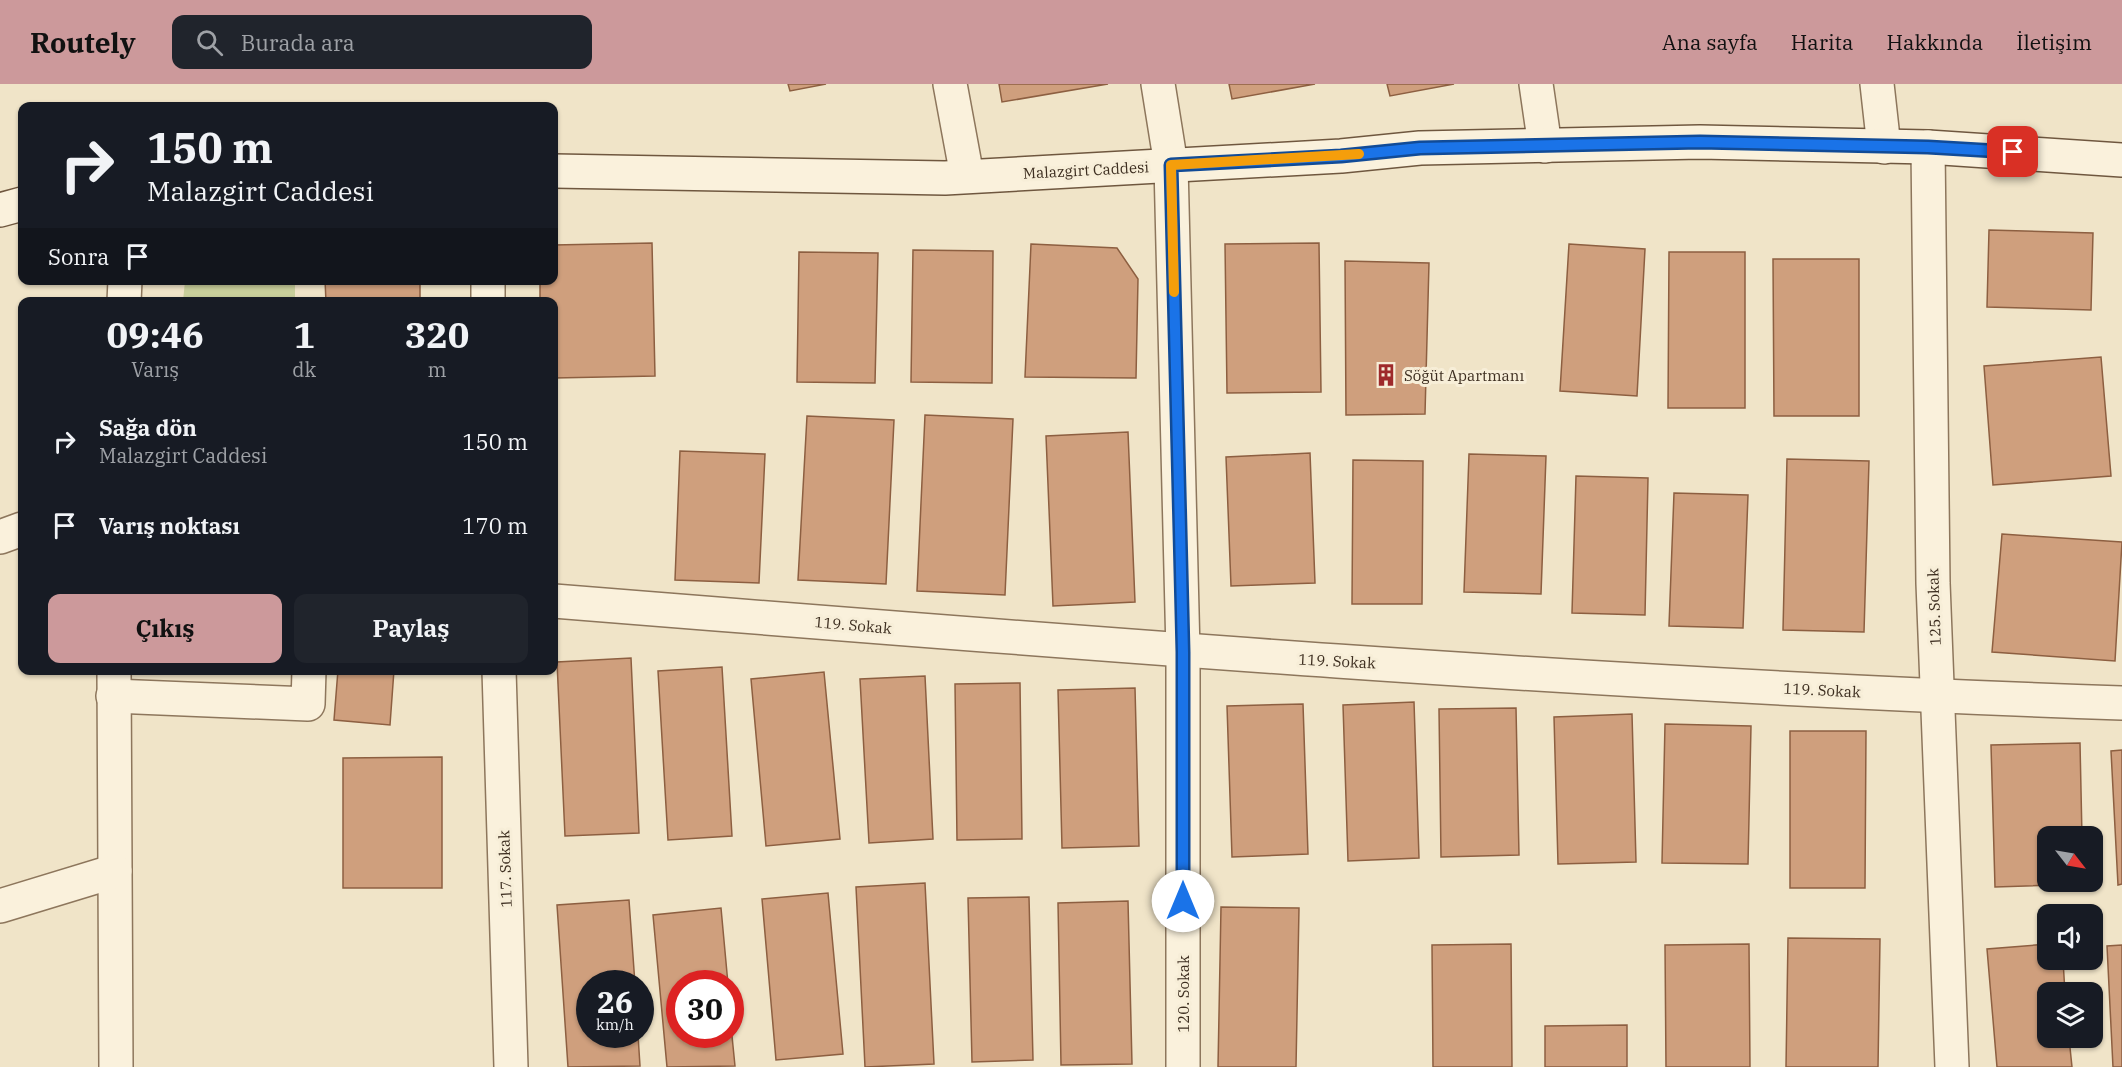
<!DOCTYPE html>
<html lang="tr">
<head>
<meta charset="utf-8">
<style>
	body { margin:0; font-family:"IBM Plex Serif",serif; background:#20242c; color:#f1f3f6; height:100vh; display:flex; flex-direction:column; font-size:22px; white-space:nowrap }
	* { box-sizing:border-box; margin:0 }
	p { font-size:20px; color:#9ea1a6 }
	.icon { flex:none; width:33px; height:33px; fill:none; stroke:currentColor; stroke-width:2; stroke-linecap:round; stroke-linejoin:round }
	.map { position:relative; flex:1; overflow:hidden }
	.drawer { position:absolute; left:18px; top:213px; width:540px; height:378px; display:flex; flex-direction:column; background:#171b24; border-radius:12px; box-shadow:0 2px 4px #0004 }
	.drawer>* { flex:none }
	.top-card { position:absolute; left:18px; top:18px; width:540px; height:183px; border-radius:12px; box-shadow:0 2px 4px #0004; background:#171b24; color:#f1f3f6; overflow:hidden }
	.needle { width:39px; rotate:121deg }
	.fabs { position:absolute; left:2037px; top:742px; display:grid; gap:12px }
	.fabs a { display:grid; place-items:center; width:66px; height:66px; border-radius:12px; background:#171b24; box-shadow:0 2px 4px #0004; font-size:30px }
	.speed { position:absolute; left:576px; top:886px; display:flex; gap:12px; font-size:30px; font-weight:700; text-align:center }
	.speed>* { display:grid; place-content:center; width:78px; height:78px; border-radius:50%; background:#171b24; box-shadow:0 2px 4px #0004; line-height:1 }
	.speed small { font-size:15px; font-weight:400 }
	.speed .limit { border:9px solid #d22; background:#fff; color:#111 }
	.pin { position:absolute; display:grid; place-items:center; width:51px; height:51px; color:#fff; margin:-26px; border-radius:12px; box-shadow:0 3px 9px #0006 }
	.me { position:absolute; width:66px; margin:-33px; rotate:0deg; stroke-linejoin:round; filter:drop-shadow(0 0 4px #0008) }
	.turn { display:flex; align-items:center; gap:21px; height:126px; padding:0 30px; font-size:27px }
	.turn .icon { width:78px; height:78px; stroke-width:2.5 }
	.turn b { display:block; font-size:42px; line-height:51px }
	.then { display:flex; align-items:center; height:57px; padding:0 30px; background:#0003; gap:12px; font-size:22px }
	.eta { display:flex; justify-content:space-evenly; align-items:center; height:102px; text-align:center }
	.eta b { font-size:36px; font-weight:800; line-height:42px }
	.button { display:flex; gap:12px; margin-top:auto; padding:12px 30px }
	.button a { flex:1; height:69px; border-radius:12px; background:#cc999b; color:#111; font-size:24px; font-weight:800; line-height:69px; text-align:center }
	.button a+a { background:#20242c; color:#f1f3f6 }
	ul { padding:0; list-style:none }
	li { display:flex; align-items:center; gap:18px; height:84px; padding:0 30px }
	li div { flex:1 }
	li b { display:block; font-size:22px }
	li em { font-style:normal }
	header { display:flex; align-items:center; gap:36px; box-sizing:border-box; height:84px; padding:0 30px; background:#cc999b; color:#111 }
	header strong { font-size:28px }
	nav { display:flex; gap:33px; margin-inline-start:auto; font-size:21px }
	.search { width:420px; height:54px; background:#20242c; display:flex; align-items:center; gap:15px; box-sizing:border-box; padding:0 21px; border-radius:12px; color:#9ea1a6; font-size:22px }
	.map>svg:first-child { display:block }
</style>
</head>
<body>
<header>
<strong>Routely</strong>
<div class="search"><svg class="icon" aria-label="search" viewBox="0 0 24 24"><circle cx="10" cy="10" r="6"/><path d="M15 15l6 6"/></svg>Burada ara</div>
<nav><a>Ana sayfa</a><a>Harita</a><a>Hakkında</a><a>İletişim</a></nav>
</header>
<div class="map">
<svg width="2122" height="983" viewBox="0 0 2122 983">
	<rect width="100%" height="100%" fill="#f0e4c8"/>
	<polygon fill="#c9cf9b" points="185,197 295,197 295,217 183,217"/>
	<g fill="#cf9f7d" stroke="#8d5f41" stroke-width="1.5">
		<polygon points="788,0 826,0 790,7"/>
		<polygon points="999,0 1108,0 1002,18"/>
		<polygon points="1229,0 1315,0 1232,15"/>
		<polygon points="1387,0 1454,0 1390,12"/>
		<polygon points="1989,146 2093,149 2091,226 1987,223"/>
		<polygon points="652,159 655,292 554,294 554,218 540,218 540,196 554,196 554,161"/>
		<polygon points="1319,159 1321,308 1227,309 1225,160"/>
		<polygon points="1031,160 1117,164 1138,195 1136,294 1025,293"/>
		<polygon points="1569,160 1645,165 1637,312 1560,307"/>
		<polygon points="913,166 993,167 992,299 911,298"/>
		<polygon points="799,168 878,169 875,299 797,298"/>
		<polygon points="1669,168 1745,168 1745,324 1668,324"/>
		<polygon points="1773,175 1859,175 1859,332 1774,332"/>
		<polygon points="1345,177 1429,179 1425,330 1346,331"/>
		<polygon points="325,196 420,196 420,218 326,218"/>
		<polygon points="2101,273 2111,392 1993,401 1984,282"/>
		<polygon points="925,331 1013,335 1005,511 917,507"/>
		<polygon points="807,332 894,336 886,500 798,496"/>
		<polygon points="1128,348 1135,518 1053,522 1046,352"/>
		<polygon points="680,367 765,370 759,499 675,496"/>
		<polygon points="1310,369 1315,499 1231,502 1226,373"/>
		<polygon points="1469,370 1546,372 1541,510 1464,508"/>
		<polygon points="1787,375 1869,377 1864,548 1783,546"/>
		<polygon points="1353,376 1423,377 1422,520 1352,520"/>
		<polygon points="1576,392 1648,394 1645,531 1572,529"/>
		<polygon points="1674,409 1748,411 1743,544 1669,542"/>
		<polygon points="2002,450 2122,458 2115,577 1992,568"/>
		<polygon points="631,574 639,749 565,752 557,578"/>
		<polygon points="722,583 732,752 668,756 658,587"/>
		<polygon points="338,586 394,586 390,641 334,636"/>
		<polygon points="824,588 840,755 766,762 751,595"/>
		<polygon points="925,592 933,755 869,759 860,595"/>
		<polygon points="1020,599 1022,755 957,756 955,600"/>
		<polygon points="1135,604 1139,762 1062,764 1058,606"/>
		<polygon points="1414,618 1419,774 1348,777 1343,621"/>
		<polygon points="1303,620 1308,770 1232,773 1227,622"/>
		<polygon points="1516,624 1519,771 1441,773 1439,625"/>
		<polygon points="1632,630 1636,778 1558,780 1554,633"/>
		<polygon points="1665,640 1751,642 1748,780 1662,779"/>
		<polygon points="1790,647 1866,647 1865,804 1790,804"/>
		<polygon points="2080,659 2082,753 2048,753 2048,798 2083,798 2083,800 1995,803 1991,661"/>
		<polygon points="2122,666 2122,800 2118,801 2111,667"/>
		<polygon points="442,673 442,804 343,804 343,674"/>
		<polygon points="925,799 934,980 865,983 856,803"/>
		<polygon points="828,809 843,970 776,976 762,815"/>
		<polygon points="1029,813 1033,976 972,978 968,814"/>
		<polygon points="629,816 635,900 590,900 590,951 638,951 640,982 568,983 557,821"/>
		<polygon points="1128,817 1132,980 1061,981 1058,819"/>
		<polygon points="1221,823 1299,824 1296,983 1218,983"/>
		<polygon points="721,824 728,900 680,900 680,951 730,951 730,932 735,982 667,983 653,831"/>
		<polygon points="1788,854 1880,855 1878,983 1786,983"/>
		<polygon points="1511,860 1512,983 1433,983 1432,861"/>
		<polygon points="1749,860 1750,983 1666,983 1665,861"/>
		<polygon points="2048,860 2048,876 2063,876 2065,909 2048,909 2048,954 2069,954 2072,983 1997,983 1987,865"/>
		<polygon points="2122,861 2122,983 2113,983 2107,862"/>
		<polygon points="1627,941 1627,983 1545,983 1545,942"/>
	</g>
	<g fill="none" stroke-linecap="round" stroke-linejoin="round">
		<g stroke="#8d765c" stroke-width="36">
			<g id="street">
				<polyline points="950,0 967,92"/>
				<polyline points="1158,0 1171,81 1183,568 1183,983"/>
				<polyline points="1536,0 1545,62"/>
				<polyline points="1877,0 1884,63"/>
				<polyline points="1928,63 1933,499 1952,983"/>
				<polyline points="488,196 488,218"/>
				<polyline points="124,218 125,196"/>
				<polyline points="0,453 22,445"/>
				<path d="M554,517C1076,559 1598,601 2122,619"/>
				<polyline points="114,586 116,983"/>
				<polyline points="499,586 511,983"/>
				<polyline points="113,612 308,620 309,586"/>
				<polyline points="0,822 115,787"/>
			</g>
		</g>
		<g stroke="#6f573f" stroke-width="36">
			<g id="secondary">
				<polyline points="554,87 945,94 1341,72 1420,64 1700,58 1928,63 2122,76"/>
				<polyline points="0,126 22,120"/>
			</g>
		</g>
		<use href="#street" stroke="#faf1dc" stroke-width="33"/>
		<use href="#secondary" stroke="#faf1dc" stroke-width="33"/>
	</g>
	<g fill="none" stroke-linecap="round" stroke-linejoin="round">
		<g stroke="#114b97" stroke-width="15">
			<polyline id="route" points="1183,817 1183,568 1171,81 1341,72 1420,64 1700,58 1928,63 2013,68"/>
		</g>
		<use href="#route" stroke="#1a73e8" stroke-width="10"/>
		<polyline stroke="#f59e0b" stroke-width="10" points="1174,208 1171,81 1359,70"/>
	</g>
	<defs>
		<g id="building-bare" transform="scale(1.8)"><path d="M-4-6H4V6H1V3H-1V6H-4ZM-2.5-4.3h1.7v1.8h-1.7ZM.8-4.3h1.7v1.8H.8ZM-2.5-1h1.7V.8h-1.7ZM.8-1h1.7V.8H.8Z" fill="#9e2a2b" stroke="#f7eed8" stroke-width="2.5" paint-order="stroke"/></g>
	</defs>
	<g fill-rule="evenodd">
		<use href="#building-bare" x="1386" y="291"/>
	</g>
	<g text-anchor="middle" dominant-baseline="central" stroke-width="6" stroke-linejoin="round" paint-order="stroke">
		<g font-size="15" fill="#3d2e20" stroke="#f7eed8">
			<text transform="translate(1086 86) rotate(-3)">Malazgirt Caddesi</text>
			<text transform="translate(1934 523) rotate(-92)">125. Sokak</text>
			<text transform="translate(853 541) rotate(5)">119. Sokak</text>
			<text transform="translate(1337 577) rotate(3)">119. Sokak</text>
			<text transform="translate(1822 606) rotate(3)">119. Sokak</text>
			<text transform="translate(505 785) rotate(-92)">117. Sokak</text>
			<text transform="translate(1183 910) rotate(-90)">120. Sokak</text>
		</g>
		<g font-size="15" fill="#3d2e20" stroke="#f7eed8" text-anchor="start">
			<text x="1404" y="291">Söğüt Apartmanı</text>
		</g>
	</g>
</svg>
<div class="fabs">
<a><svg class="needle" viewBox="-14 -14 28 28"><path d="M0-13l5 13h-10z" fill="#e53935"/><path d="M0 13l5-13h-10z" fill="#9ea1a6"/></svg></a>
<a><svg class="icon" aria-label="sound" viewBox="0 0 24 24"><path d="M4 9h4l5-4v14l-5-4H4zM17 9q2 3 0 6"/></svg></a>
<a><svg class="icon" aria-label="layers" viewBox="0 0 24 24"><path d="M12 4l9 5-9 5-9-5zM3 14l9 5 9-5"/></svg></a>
</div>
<div class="speed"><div>26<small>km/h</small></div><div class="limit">30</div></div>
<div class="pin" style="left:2013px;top:68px;background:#d93025"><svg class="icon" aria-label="arrive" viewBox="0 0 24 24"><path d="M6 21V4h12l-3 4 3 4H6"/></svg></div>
<svg class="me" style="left:1183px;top:817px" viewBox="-20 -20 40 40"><circle r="19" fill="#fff"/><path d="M0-13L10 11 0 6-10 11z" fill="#1a73e8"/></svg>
<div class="top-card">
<div class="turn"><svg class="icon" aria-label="right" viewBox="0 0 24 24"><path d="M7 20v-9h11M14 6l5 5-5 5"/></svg><div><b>150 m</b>Malazgirt Caddesi</div></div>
<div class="then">Sonra<svg class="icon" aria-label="arrive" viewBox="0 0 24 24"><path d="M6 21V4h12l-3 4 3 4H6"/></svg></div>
</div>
<section class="drawer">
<div class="eta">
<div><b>09:46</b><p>Varış</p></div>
<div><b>1</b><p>dk</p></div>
<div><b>320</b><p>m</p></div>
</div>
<ul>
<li><svg class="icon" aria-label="right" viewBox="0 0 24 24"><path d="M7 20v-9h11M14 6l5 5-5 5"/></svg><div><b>Sağa dön</b><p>Malazgirt Caddesi</p></div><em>150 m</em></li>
<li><svg class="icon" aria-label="arrive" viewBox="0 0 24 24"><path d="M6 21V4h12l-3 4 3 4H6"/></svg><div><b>Varış noktası</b></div><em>170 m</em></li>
</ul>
<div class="button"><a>Çıkış</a><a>Paylaş</a></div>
</section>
</div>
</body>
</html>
